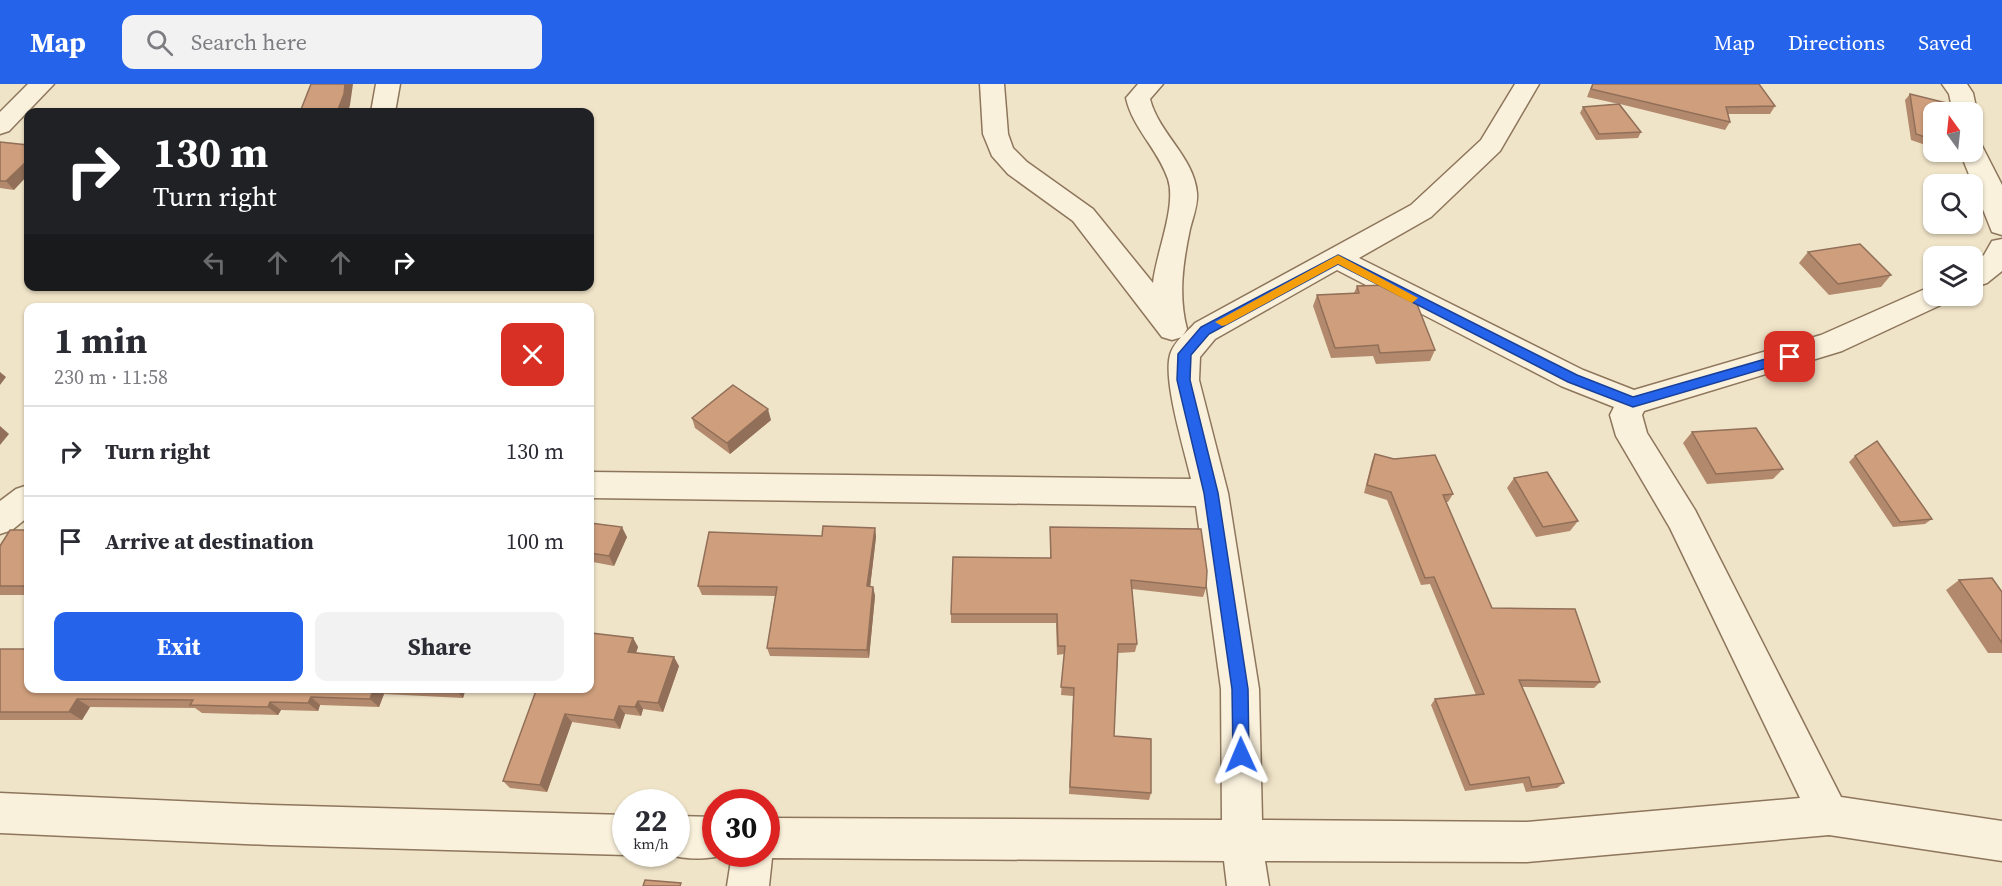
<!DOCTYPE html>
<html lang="en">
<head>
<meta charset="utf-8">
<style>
	body { margin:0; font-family:"Source Serif 4",serif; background:#f2f2f3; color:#2b2b33; height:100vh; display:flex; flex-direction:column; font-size:22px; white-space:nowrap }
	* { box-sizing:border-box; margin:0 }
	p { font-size:20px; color:#7c7c81 }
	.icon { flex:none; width:33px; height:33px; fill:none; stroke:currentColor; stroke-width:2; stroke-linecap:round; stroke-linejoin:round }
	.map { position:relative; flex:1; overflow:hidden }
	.sheet { position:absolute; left:24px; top:219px; width:570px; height:390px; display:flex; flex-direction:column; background:#fff; border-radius:12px; box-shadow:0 2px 4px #0004 }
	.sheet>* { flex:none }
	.guide { position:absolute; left:24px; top:24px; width:570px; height:183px; border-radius:12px; box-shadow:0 2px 4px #0004; background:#202124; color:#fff; overflow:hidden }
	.needle { width:39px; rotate:345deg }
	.fabs { position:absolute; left:1923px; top:18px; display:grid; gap:12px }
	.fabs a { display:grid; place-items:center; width:60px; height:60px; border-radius:12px; background:#fff; box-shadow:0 2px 4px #0004; font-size:30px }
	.speed { position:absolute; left:612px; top:705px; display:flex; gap:12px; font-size:30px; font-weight:700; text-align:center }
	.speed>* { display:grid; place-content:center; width:78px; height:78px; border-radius:50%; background:#fff; box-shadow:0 2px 4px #0004; line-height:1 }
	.speed small { font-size:15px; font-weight:400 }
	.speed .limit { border:9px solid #d22; background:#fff; color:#111 }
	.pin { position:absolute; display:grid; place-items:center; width:51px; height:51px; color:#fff; margin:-26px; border-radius:12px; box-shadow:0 3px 9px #0006 }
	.me { position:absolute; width:66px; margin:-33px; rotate:359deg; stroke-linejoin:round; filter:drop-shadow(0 0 4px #0008) }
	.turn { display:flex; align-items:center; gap:21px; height:126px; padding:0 30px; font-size:27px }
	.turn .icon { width:78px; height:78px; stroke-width:2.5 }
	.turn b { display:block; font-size:42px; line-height:51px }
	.lanes { display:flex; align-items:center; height:57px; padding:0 30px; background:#0003; justify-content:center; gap:30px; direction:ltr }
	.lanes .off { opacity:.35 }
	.round { display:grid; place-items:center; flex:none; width:63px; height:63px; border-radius:12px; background:#f2f2f3 }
	.head { display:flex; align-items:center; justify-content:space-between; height:102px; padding:0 30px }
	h1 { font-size:36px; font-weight:700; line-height:45px }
	.button { display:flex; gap:12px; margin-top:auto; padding:12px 30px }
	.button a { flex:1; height:69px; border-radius:12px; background:#2563eb; color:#fff; font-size:24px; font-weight:700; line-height:69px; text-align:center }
	.button a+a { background:#f2f2f3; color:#2b2b33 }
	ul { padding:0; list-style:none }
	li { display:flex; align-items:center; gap:18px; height:90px; padding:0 30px; border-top:2px solid #e1e1e2 }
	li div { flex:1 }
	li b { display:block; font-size:22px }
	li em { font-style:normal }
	header { display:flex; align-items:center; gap:36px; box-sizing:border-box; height:84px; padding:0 30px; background:#2563eb; color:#fff }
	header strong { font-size:28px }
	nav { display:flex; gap:33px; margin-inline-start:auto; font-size:21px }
	.search { width:420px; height:54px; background:#f2f2f3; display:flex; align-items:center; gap:15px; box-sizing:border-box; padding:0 21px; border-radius:12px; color:#7c7c81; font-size:22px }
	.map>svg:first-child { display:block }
</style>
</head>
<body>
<header>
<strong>Map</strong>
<div class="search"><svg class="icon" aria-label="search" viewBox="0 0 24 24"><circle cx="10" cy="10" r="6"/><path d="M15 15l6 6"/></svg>Search here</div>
<nav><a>Map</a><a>Directions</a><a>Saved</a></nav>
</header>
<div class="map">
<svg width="2002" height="802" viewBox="0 0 2002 802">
	<rect width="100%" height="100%" fill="#f0e4c8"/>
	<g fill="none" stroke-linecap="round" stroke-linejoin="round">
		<g stroke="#8d765c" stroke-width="3">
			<g id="street">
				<polygon points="28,0 54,0 9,47 0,50 0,28"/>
				<polygon points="376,0 400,0 395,28 371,28"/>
				<path d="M980,0H1004L1008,50L1013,64L1027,78L1093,125L1153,199C1156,169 1177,122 1168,95C1158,65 1133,45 1126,14L1138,0H1163L1150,15C1159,50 1194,73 1197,109C1198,121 1193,133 1190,145C1183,178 1178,212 1187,245L1182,253L1172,256L1162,253L1073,137L1008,90L992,72L983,50Z"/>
				<path d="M1515,0H1539L1500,67L1431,133L1359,174L1583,286L1634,306L1821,251L1925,205L1934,202V212H1949L1945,219L1842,267L1644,327L1642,331L1647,349L1695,426L1841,713L2002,737V777L1829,751L1527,778L1265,777L1269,802H1227L1224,777L772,774L769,802H727L732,770H766V734L1222,736L1221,605L1196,422L590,414V388L1191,395C1185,368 1161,292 1171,268C1175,257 1187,248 1195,239L1411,121L1481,56ZM1337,186L1561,302L1614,323L1610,331L1616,352L1670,444L1800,714L1527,738L1262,736L1259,605L1228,409L1199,296L1200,273L1215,255Z"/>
				<polygon points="1942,0 1967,0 1973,9 1977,28 1974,33 1972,28 1953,28 1949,10"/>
				<polygon points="1972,58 1981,60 2002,101 2002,151 1992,148 1960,68 1972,68"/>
				<polygon points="2002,155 2002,187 1987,199 1972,204 1972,182 1984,171 1992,157"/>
				<polygon points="28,401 28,433 12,446 0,450 0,417 16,405"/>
				<polygon points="0,709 270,721 626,731 626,770 630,770 626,771 270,761 0,749"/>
				<path d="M676,732L716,733V770H725C710,776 684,776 669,770H676Z"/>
			</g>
		</g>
		<use href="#street" fill="#faf1dc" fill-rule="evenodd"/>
	</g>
	<g fill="#b2896c">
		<polygon points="1592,0 1759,0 1775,22 1770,30 1728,30 1730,38 1725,46 1620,20 1641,48 1638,54 1596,56 1580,29 1583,23 1619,20 1587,13"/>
		<polygon points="1910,10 1934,28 1934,64 1911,56 1905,16"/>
		<polygon points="0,58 14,106 0,104"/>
		<polygon points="1808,168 1891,191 1881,203 1829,211 1799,179"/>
		<polygon points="1357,202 1435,266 1430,277 1376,280 1373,272 1331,274 1313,222 1317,211 1354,209"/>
		<polygon points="692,334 771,336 730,370 695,344"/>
		<polygon points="1692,348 1783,385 1773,395 1707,400 1683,359"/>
		<polygon points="1375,370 1453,410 1448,418 1446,418 1492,524 1600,598 1594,604 1522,603 1564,699 1557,704 1526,708 1523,699 1465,707 1431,621 1435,615 1476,611 1430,500 1421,501 1387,416 1364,409 1372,377"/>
		<polygon points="1855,372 1932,435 1925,440 1893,443 1849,378"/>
		<polygon points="1514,394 1578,437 1570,447 1536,453 1507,404"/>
		<polygon points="590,439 627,453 614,482 593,478 590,485"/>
		<polygon points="1050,443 1206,504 1203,513 1132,505 1137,560 1135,568 1118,569 1114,652 1151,709 1149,716 1069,710 1073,612 1061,611 1064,570 1057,571 1056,539 951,539 951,530 1050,474"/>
		<polygon points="875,444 876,453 870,503 873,503 875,512 869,574 770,572 767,564 775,512 702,511 698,502 822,452"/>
		<polygon points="28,446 28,511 0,511 0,462"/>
		<polygon points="1959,496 2002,508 2002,569 1988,569 1946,506"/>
		<polygon points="633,554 638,563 636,569 679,582 663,628 643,625 641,632 625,630 620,645 572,638 547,708 510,704 503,697 590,604"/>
		<polygon points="0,565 28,604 466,604 463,614 384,610 379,623 320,621 318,627 281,626 278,631 202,629 195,624 90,623 82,636 0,636"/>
	</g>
	<g fill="#916f58">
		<polygon points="345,0 353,0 350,21 348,28 337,28"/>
		<polygon points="28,76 28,91 14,106 6,97"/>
		<polygon points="0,288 6,293 0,301"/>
		<polygon points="768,325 771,336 730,370 727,359"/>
		<polygon points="0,342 9,350 0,361"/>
		<polygon points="622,443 627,453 614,482 609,472"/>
		<polygon points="875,444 876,453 869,512 867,502"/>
		<polygon points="590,472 593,478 590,485"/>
		<polygon points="873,503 875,512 869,574 867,566"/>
		<polygon points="633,554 638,563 633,577 628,568"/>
		<polygon points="674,573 679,582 663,628 658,619"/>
		<polygon points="374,604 378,604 384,610 379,623 370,615"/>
		<polygon points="456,604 466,604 463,614 456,606"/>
		<polygon points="311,613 320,621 318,627 308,619"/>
		<polygon points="77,615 90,623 82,636 69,628"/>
		<polygon points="638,617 643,625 641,632 635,623"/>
		<polygon points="270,618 281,626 278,631 268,623"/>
		<polygon points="619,622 625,630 620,645 614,636"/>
		<polygon points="565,630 572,638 547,708 540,701"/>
	</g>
	<g fill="#cf9f7d" stroke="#916f58" stroke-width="1.5">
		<polygon points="311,0 345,0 344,10 337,28 300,28"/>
		<polygon points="1593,0 1759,0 1775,22 1726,23 1730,38 1591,5"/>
		<polygon points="1910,10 1955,21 1953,28 1934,28 1934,56 1916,50"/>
		<polygon points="1619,20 1641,48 1599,50 1583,23"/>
		<polygon points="0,58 28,61 28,76 6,97 0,97"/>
		<polygon points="1860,160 1891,191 1838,200 1808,168"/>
		<polygon points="1387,201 1415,215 1435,266 1380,269 1378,261 1335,264 1317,211 1359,209 1357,202"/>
		<polygon points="733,301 768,325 727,359 692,334"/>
		<polygon points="1756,344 1783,385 1716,390 1692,348"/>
		<polygon points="1877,357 1932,435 1900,438 1855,372"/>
		<polygon points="1375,370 1394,375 1435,371 1453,410 1443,411 1492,524 1575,525 1600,598 1519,596 1564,699 1532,703 1529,693 1470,701 1435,615 1484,610 1434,493 1425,494 1391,408 1367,401"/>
		<polygon points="1547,388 1578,437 1543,443 1514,394"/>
		<polygon points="590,439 622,443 609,472 590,469"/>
		<polygon points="823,442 875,444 867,502 873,503 867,566 767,564 777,503 698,502 709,448 822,452"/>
		<polygon points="1050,443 1201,445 1207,487 1206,504 1131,496 1137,560 1118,560 1114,652 1151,655 1151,709 1070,703 1074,604 1061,603 1065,562 1058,562 1057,530 951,530 953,473 1051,474"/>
		<polygon points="10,446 28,446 28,502 0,502 0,462"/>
		<polygon points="1992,494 2002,508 2002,559 1959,496"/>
		<polygon points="591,549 633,554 628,568 674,573 658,619 638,617 635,623 619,622 614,636 565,630 540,701 503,697 537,604 590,604 590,553"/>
		<polygon points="0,565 28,565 28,604 374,604 370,615 311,613 308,619 270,618 268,623 190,621 193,616 77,615 69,628 0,628"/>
		<polygon points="430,604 456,604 456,606"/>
		<polygon points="645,796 681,799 680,802 643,802"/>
	</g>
	<polygon fill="#2563eb" stroke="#184099" stroke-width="1.5" points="1338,171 1577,291 1633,313 1790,268 1796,273 1794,276 1633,323 1568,298 1338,180 1209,250 1191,271 1190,296 1218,409 1248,605 1249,671 1247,676 1241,678 1235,676 1233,671 1232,605 1204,409 1177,296 1178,270 1201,243"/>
	<polygon fill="#f59e0b" points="1338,171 1418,214 1412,219 1408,217 1338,180 1226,241 1222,242 1215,238"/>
</svg>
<div class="fabs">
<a><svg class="needle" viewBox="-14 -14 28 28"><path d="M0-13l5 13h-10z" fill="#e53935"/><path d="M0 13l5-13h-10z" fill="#7c7c81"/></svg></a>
<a><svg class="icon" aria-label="search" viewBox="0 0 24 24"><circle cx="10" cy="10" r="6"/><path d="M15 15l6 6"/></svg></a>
<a><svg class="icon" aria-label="layers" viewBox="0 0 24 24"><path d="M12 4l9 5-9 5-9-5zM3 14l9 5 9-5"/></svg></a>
</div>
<div class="speed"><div>22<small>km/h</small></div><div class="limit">30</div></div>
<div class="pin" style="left:1790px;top:273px;background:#d93025"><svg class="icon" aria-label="arrive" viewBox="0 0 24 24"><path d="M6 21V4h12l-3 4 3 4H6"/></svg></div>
<svg class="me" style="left:1241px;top:671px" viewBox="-20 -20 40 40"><path d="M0-17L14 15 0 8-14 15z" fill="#2563eb" stroke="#fff" stroke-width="4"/></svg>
<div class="guide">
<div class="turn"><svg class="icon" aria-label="right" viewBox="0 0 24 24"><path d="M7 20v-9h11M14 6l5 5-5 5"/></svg><div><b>130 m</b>Turn right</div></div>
<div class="lanes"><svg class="icon off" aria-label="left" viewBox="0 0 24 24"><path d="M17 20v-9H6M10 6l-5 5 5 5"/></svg><svg class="icon off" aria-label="ahead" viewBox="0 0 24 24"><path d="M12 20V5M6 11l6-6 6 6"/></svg><svg class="icon off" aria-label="ahead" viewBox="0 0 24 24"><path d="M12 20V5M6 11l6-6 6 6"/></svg><svg class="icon" aria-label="right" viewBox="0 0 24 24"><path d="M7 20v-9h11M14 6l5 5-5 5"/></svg></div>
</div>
<section class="sheet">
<div class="head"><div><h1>1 min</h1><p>230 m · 11:58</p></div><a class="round" style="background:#d93025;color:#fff"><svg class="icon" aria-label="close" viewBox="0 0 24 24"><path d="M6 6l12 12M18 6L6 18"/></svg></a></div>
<ul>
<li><svg class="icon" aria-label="right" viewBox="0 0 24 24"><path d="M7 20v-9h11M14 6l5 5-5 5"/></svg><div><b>Turn right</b></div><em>130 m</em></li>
<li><svg class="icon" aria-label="arrive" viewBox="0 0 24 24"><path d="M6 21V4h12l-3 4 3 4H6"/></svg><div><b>Arrive at destination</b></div><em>100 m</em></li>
</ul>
<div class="button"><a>Exit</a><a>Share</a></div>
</section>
</div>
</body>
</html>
